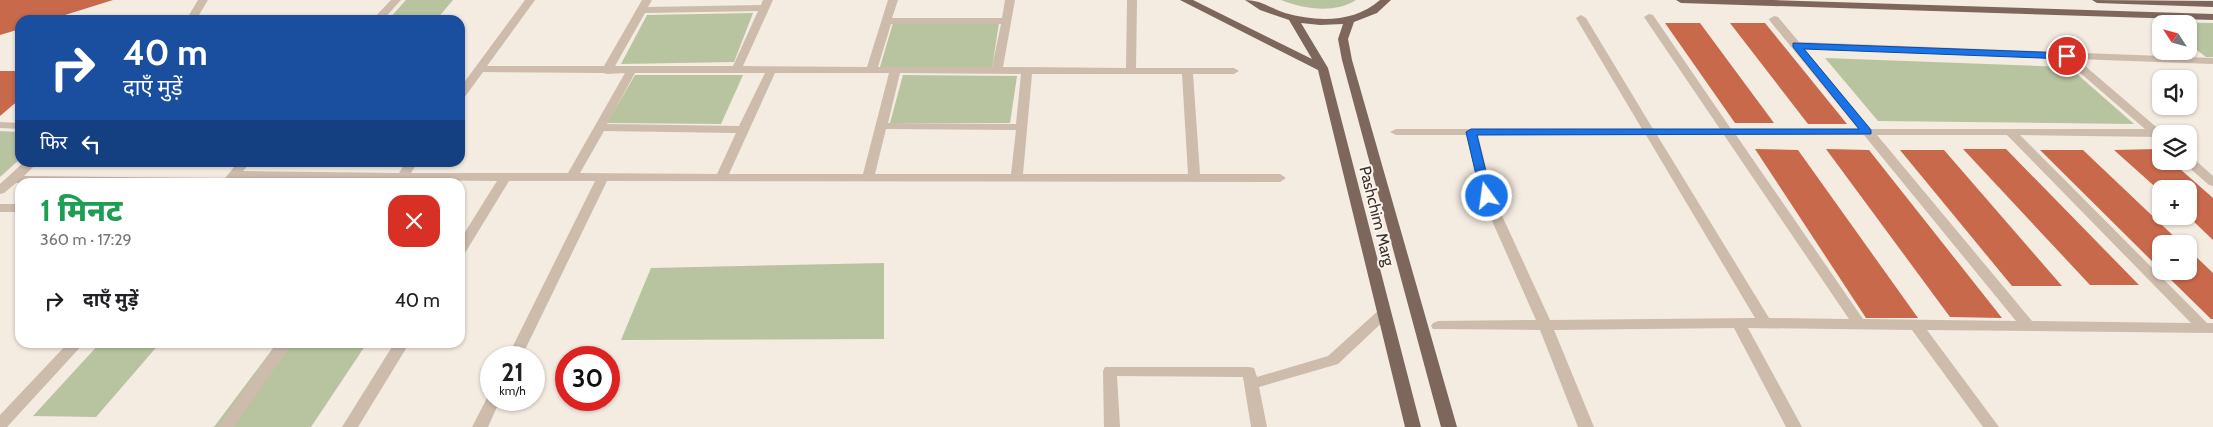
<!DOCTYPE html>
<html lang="hi">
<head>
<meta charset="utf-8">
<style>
	body { margin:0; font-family:Cabin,"Noto Sans Devanagari",sans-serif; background:#f2f2f2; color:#202124; height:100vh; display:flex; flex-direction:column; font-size:19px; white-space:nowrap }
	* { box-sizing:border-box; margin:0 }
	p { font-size:16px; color:#757577 }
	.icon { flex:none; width:28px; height:28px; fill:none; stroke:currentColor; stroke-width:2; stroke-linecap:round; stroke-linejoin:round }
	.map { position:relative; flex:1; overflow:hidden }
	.details { position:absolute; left:15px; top:178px; width:450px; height:170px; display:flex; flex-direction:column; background:#fff; border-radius:15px; box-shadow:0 1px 4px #0004 }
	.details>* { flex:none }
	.hud { position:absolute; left:15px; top:15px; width:450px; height:152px; border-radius:15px; box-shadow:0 1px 4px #0004; background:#1a4fa0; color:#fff; overflow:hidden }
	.needle { width:32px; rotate:306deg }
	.controls { position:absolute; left:2152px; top:15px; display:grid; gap:10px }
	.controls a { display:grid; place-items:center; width:45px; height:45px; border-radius:10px; background:#fff; box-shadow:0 1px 4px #0004; font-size:25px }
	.speed { position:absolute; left:480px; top:346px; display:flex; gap:10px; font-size:25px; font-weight:700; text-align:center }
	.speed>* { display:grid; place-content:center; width:65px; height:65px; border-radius:50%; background:#fff; box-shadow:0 1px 4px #0004; line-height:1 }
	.speed small { font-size:12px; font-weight:400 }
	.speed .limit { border:8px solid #d22; background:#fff; color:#111 }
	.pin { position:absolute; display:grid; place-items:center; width:42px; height:42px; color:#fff; margin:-21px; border:2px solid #fff; border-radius:50%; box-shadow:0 1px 5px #0007 }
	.me { position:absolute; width:55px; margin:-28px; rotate:346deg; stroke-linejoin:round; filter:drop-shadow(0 0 4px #0008) }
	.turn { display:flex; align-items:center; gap:18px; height:105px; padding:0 25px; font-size:22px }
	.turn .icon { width:65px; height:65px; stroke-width:2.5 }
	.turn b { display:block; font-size:35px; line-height:42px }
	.then { display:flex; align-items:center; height:48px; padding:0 25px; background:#0003; gap:10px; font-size:19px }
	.round { display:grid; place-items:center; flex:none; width:52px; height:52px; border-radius:15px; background:#f2f2f2 }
	.head { display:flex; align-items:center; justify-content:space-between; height:85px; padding:0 25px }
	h1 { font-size:30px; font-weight:800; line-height:38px; color:#1e9e55 }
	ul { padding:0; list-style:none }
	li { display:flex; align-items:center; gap:15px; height:75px; padding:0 25px }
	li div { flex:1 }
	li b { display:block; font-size:19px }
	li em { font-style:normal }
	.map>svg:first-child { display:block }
</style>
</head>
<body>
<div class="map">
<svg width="2213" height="427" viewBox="0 0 2213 427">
	<rect width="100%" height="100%" fill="#f4ebe1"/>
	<g fill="#b8c4a0">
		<polygon points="406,0 453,0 436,20 388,20"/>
		<path d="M1281,0H1356C1334,14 1304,9 1281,0Z"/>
		<polygon points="753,13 734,62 621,64 647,15"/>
		<polygon points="2159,22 2213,23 2213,57 2206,57 2189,44 2189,24 2162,24"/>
		<polygon points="893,23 999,23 992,68 880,67"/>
		<polygon points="1825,58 2069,67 2134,124 1878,121"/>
		<polygon points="635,75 743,75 721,124 607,123"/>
		<polygon points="903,75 1017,76 1010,123 890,123"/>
		<polygon points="0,131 20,132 20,159 0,177"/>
		<polygon points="884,263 884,339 621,340 651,268"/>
		<polygon points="100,343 160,343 96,417 33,416"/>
		<polygon points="277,343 367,343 311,427 214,427"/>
	</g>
	<g fill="#c8694b">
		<polygon points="0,0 113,0 49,20 20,20 20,29 0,35"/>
		<polygon points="1665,23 1700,23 1774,123 1735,123"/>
		<polygon points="1730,23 1765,23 1847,124 1808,124"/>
		<polygon points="0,71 20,71 20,99 0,116"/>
		<polygon points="1755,149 1798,150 1918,318 1866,318"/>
		<polygon points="1826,149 1869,150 2002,318 1950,317"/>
		<polygon points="1963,149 2006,149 2139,285 2090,285"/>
		<polygon points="2158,149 2161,153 2161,161 2171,161 2213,198 2213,240 2189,217 2189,189 2161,189 2161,192 2114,150"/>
		<polygon points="1900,150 1944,150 2062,286 2012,286"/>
		<polygon points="2040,150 2083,150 2182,244 2161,244 2161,270"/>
		<polygon points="2189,250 2213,273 2213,319 2211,319 2162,271 2189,271"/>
	</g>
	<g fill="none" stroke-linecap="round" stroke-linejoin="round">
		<g fill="#cdbbac" fill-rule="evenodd">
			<polygon points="198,0 208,0 196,20 186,20"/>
			<polygon points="391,0 401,0 383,20 372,20"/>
			<path d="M525,0H535L487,66H604L642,0H652L648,7L761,5L763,0H773L743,66L867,67L888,0H898L892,18H1002L1005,0H1015L1003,67L1126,68L1127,0H1137L1136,68H1234L1239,71L1234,74H1193L1200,174H1280L1286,178L1280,182L607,181L521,358H507L595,181H509L465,253L460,254V240L497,181L406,180L404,182H394V180L237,179L234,182H222L238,162H251L243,171L399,173L406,162H418L411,173H568L625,73L607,74L603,73L483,72L464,98L460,99V88ZM758,11L733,66H615L645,13ZM891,24H1001L992,67H878ZM635,73H765L739,126L607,124ZM775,73H889L863,174H729ZM900,73L1021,74L1016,124L888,123ZM1032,74H1182L1188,174H1023ZM886,129L1016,130L1011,174H875ZM604,131L736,133L717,174L580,173Z"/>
			<path d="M1649,14L1653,15L1731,129H1858L1770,21L1769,19L1774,16L1778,17L1799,42L2213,58V64L2077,59L2162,132L2164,134H2161V137L2020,135L2207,323H2213V333L1927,330L1999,427H1983L1912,330L1748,328L1802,427H1786L1734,328L1554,330L1594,427H1578L1540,330L1433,329L1431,326L1433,323L1438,321L1536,320L1481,196L1466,135H1396L1390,132L1396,129H1642L1576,18L1581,15L1586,18L1653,129H1720L1644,17ZM1804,48L2063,58L2145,129H1871ZM1478,135H1646L1755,318L1550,320L1493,196ZM1657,135H1724L1849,319L1769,318ZM1736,135H1864L2016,321L1863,319ZM1877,135H2007L2191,323L2032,321Z"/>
			<polygon points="0,122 20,123 20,129 0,128"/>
			<polygon points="2189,158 2193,158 2213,176 2213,186 2209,185 2185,164 2183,161 2189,161"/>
			<polygon points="24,162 38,162 24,176 212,178 218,182 16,183 4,193 0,194 0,184"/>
			<rect x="0" y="204" width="20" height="8"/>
			<polygon points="1384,308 1389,310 1391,313 1389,316 1338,364 1259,387 1267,427 1251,427 1243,377 1117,376 1120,427 1104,427 1103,371 1105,367 1249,367 1254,368 1257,377 1328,356 1379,310"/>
			<polygon points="69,342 85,342 7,427 0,427 0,415"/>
			<polygon points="278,342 293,342 234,427 218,427"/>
			<polygon points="395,342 410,342 358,427 342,427"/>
			<polygon points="491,395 491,400 500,400 488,427 472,427 488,396"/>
		</g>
		<g fill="#7d675c" fill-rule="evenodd">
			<path d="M1180,0H1193L1312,59L1289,20L1260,10L1245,0C1261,0 1270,8 1285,13C1317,22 1354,23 1380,0H1391L1377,13L1354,22L1348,39L1352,60L1457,427H1441L1342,60L1338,39L1343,24L1320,25L1301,23L1328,68L1421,427H1405L1318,70Z"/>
			<polygon points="1676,0 1773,0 2213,14 2213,20 1681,3"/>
			<polygon points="2092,0 2213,1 2213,7 2097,3"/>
		</g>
	</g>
	<polygon fill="#1a73e8" stroke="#114b97" points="1793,43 2067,53 2072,56 2067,59 1804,49 1871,130 1871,134 1477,135 1492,196 1487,200 1481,196 1466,132 1471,129 1859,129 1793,47"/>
	<g text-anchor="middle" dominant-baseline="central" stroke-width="4" stroke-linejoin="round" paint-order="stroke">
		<g font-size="16" fill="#3b302b" stroke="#fbf5ee">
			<text transform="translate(1377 216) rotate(76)">Pashchim Marg</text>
		</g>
	</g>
</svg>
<div class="controls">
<a><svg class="needle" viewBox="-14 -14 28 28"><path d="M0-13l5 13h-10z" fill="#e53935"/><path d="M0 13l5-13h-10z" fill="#757577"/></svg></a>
<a><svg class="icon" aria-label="sound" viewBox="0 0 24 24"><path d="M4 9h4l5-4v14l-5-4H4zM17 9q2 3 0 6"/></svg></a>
<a><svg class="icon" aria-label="layers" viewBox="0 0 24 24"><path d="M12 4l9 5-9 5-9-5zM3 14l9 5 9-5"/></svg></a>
<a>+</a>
<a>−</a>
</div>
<div class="speed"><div>21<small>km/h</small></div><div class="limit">30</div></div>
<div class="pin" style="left:2067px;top:56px;background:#d93025"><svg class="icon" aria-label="arrive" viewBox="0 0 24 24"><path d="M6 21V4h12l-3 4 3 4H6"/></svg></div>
<svg class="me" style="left:1487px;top:196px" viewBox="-20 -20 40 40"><circle r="17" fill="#1a73e8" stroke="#fff" stroke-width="3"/><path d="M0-11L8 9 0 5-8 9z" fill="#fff"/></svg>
<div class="hud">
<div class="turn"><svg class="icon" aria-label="right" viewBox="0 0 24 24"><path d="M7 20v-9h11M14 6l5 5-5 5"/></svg><div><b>40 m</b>दाएँ मुड़ें</div></div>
<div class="then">फिर<svg class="icon" aria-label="left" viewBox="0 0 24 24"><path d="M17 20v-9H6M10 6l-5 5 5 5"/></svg></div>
</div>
<section class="details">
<div class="head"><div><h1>1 मिनट</h1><p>360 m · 17:29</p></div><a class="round" style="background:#d93025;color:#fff"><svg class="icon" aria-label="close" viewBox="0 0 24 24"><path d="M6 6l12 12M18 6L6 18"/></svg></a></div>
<ul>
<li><svg class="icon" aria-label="right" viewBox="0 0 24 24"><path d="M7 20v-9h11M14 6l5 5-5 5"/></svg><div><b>दाएँ मुड़ें</b></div><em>40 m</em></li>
</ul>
</section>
</div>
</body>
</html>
